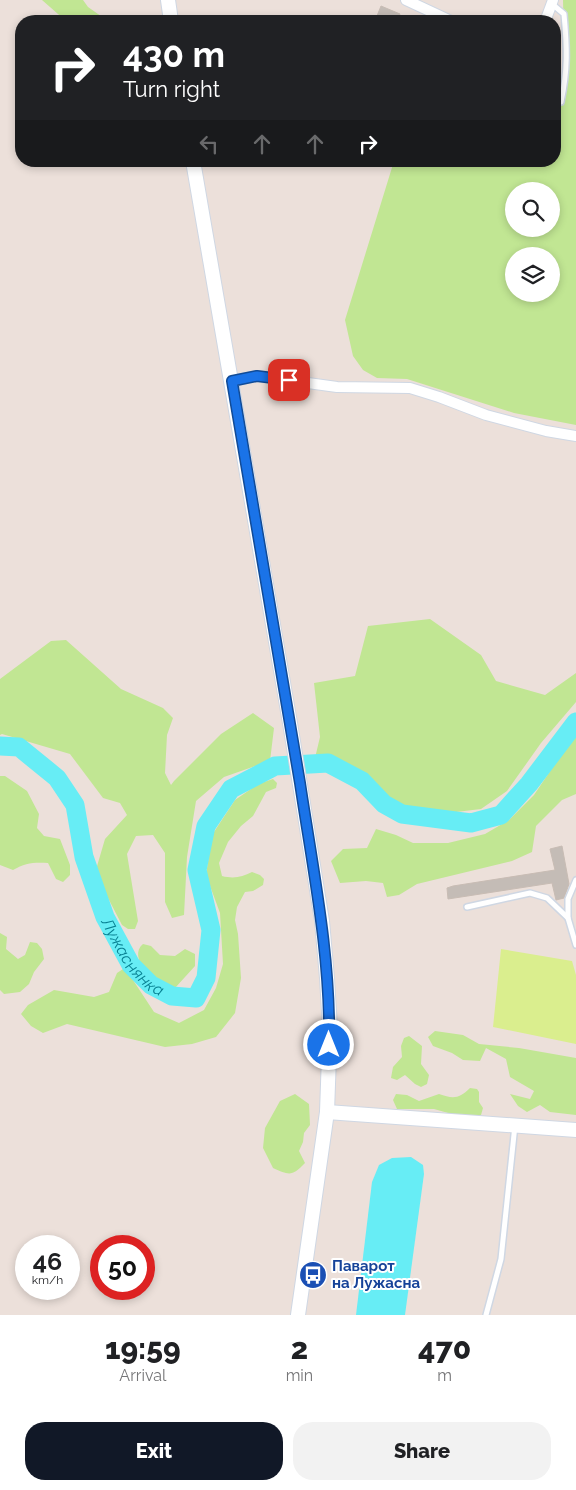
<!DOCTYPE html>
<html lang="en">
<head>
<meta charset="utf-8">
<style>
	body { margin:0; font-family:Raleway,sans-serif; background:#f2f2f2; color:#202124; height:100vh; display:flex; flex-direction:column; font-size:19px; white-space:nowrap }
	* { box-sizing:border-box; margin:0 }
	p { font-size:16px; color:#757577 }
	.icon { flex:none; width:28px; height:28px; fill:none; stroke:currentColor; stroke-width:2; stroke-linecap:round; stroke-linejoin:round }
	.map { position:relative; height:1315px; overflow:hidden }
	.side { display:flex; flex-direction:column; background:#fff; flex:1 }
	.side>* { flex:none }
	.guide { position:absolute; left:15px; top:15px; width:546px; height:152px; border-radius:20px; box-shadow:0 2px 8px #0003; background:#202124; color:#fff; overflow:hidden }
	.controls { position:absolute; left:505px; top:182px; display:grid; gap:10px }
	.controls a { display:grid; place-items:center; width:55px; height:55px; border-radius:50%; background:#fff; box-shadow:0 2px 8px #0003; font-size:25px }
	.speed { position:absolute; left:15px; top:1235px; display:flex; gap:10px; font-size:25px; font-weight:700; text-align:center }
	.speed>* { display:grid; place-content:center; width:65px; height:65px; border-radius:50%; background:#fff; box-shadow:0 2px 8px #0003; line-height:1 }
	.speed small { font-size:12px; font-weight:400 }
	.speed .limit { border:8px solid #d22; background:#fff; color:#111 }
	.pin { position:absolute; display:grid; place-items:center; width:42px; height:42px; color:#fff; margin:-21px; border-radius:10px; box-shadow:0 2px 8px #0006 }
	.me { position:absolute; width:55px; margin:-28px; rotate:0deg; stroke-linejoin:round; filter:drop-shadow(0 0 4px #0008) }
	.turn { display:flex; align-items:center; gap:18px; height:105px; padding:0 25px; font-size:22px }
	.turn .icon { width:65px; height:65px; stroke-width:2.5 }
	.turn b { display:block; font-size:35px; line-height:42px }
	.lanes { display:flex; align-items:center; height:48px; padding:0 25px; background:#0003; justify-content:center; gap:25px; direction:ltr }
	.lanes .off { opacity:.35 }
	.eta { display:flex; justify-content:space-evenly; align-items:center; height:85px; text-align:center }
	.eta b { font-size:30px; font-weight:800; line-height:35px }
	.action { display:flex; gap:10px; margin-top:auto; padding:10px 25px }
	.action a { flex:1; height:58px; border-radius:20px; background:#111827; color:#fff; font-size:20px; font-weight:800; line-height:58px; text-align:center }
	.action a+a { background:#f2f2f2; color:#202124 }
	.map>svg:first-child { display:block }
</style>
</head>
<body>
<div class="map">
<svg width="576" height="1315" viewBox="0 0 576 1315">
	<rect width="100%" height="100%" fill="#ece0da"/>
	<g fill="#c1e693" fill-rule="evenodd">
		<polygon points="42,0 83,0 88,7 108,21 66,21"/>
		<path d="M563,0H576V425L514,413L407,379L377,378L363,370L353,356L345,320L394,161H555V112L562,105L565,82ZM514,191H551V229H514ZM514,256H551V294H514Z"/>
		<polygon points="430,619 481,655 496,681 545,695 576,673 576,702 541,743 507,791 481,809 415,817 379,797 353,773 338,765 315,758 320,737 314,683 355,676 368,626"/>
		<polygon points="66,640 121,689 163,708 173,718 167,735 165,773 171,785 174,781 221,734 253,713 274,728 270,761 224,777 196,801 187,857 184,915 172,918 165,902 165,853 153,835 136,836 127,854 138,921 135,929 128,929 122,925 95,873 105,839 127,815 120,803 103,798 70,754 2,734 0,735 0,679 51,641"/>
		<polygon points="576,737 576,794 562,800 536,826 532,852 512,861 417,884 399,895 387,897 383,883 366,881 340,883 331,861 343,849 367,848 376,829 396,835 413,843 448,843 485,834 509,820 534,795 565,749"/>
		<path d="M0,776H5L27,791L39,814L37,828L44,836L60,839L70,865V875L63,882L56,879L48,863C34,862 25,863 13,870L0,865Z"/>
		<path d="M273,779L277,783L276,788L266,792L253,816L241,826L228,842L219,863L222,876C234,879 242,877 252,872L260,875L264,879L263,885L253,891L245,892L237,907L235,920L238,934L241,978L235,1013L216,1037L192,1044L165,1047L67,1024L43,1033L31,1026L21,1014L28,1005L54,990L94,997L109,992L117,973L123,969L129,974L154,1012L179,1023L204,1010L216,988L223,964L220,913L206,875L212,835L235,800L258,784Z"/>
		<polygon points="0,933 7,937 6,949 18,959 25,955 30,942 37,943 42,949 44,959 34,972 29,984 20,992 4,994 0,990"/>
		<path d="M143,944L151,946L160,955L175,956L185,949L195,954V966L175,988C173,987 170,987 167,987C154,983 127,957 143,944Z"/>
		<polygon points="435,1031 463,1035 479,1044 519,1048 576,1058 576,1115 550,1112 540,1105 527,1112 518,1106 510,1094 530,1099 534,1091 510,1077 506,1059 486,1048 480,1061 463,1060 452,1053 433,1046 428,1037"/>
		<polygon points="409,1036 422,1046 421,1064 429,1075 427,1084 421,1087 415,1084 405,1075 397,1080 391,1078 393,1067 402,1057 401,1046 404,1038"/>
		<path d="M470,1088L477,1089L479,1092V1102L483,1108L481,1115L466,1118L434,1109H397L393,1100L396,1094L407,1095L419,1101L439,1094C453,1099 459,1099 470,1088Z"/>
		<path d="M295,1094L309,1104L310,1125L304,1133L303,1142L299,1151L305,1163C292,1177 289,1175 273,1168L263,1148L265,1128L280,1101Z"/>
	</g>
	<polygon fill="#daee8e" points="501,949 572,961 576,975 576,1044 493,1027"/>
	<polygon fill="#67edf5" points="411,1157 423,1165 424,1174 405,1315 356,1315 372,1182 379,1165 392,1158"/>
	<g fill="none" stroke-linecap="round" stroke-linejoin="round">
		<path stroke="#67edf5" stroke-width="19" id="s1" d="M0,746L19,747L57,778L75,805L84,857L105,917L131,965L151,985L172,996L196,998L206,978L211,930L197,870L206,826L231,789L275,766L328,763L362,781L384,804L402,814L471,823L501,815L529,784L576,722"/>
	</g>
	<g fill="#c4bcb6" stroke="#c8bcb4">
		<polygon points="381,6 400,14 397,21 375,21"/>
		<polygon points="562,846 569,884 564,898 556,900 552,883 448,899 447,888 453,886 555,870 550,849"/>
	</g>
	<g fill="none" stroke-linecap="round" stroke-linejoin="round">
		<g stroke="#cfd7e3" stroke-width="8">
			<g id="lane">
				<path d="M552,4L564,14C567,47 568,69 561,102"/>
				<polyline points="467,907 530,893 547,898 568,918 576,945"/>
				<polyline points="568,918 568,899 576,880"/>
				<polyline points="486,1315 501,1259 515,1125"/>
			</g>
		</g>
		<g stroke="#cfd7e3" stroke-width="12">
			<g id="street">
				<polyline points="406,0 451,21"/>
				<polyline points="543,21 546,19 553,0"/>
				<polyline points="232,381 257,376 337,387 410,388 439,397 486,415 546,431 576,436"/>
			</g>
		</g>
		<g stroke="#cfd7e3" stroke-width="16">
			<g id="secondary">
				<polyline points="168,0 171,21"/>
				<polyline points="193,161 290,723 322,921 327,978 330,1028 327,1112 298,1315"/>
				<polyline points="327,1112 576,1130"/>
			</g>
		</g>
		<use href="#lane" stroke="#fff" stroke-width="5"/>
		<use href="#street" stroke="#fff" stroke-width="10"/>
		<use href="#secondary" stroke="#fff" stroke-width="14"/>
	</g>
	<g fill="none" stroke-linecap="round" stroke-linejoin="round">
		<g stroke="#114b97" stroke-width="12">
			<path id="route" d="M289,380L257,376L232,381C254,515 278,649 300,783C313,870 331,957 329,1045"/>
		</g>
		<use href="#route" stroke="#1a73e8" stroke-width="9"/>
	</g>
	<defs>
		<g id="bus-disc" transform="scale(1.4375)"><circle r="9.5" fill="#1a4fb4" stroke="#fff"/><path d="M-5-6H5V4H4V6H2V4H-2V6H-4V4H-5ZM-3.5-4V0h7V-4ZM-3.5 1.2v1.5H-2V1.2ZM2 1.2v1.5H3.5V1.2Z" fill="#fff"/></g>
	</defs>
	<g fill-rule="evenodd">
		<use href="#bus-disc" x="313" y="1275"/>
	</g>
	<g text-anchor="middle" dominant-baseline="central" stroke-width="4" stroke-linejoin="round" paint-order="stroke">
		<g font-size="15" font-weight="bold" fill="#164399" stroke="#fff" text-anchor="start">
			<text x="332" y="1266">Паварот<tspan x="332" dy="17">на Лужасна</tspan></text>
		</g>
		<g font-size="16" font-style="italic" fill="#078092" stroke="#fff">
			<text stroke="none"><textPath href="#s1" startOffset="266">Лужаснянка</textPath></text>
		</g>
	</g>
</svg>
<div class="controls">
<a><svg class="icon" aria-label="search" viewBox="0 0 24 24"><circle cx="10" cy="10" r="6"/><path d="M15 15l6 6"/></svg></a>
<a><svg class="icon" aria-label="layers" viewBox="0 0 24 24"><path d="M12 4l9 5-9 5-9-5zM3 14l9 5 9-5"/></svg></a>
</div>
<div class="speed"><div>46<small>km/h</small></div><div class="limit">50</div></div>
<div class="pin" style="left:289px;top:380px;background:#d93025"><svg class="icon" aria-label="arrive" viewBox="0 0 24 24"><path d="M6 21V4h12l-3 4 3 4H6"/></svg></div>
<svg class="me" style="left:329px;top:1045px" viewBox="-20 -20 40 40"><circle r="17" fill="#1a73e8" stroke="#fff" stroke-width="3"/><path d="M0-11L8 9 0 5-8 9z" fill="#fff"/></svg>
<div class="guide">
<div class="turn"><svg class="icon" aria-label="right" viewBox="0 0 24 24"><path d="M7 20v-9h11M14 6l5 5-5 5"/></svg><div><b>430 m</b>Turn right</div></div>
<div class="lanes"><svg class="icon off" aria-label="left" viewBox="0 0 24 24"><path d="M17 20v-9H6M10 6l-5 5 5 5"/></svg><svg class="icon off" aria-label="ahead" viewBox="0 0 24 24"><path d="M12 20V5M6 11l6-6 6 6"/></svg><svg class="icon off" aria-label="ahead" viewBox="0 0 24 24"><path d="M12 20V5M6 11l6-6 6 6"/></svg><svg class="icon" aria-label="right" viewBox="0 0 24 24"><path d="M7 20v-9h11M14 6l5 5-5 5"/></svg></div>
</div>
</div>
<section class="side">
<div class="eta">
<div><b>19:59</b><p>Arrival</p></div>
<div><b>2</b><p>min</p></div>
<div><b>470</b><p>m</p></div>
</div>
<div class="action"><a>Exit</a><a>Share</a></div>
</section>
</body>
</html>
